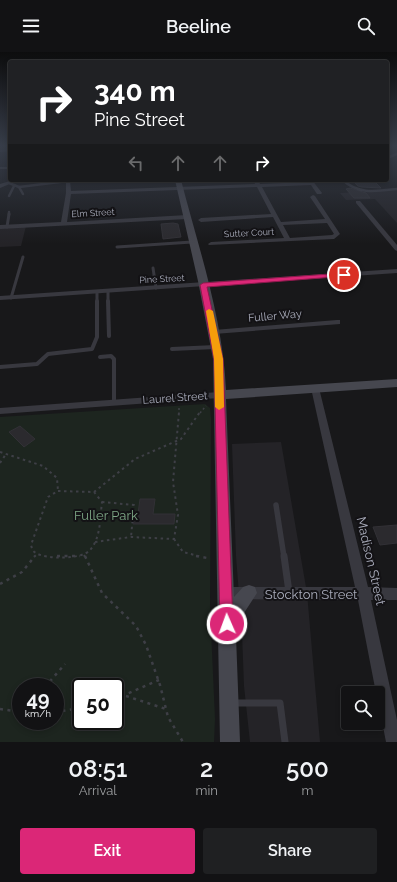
<!DOCTYPE html>
<html lang="en">
<head>
<meta charset="utf-8">
<style>
	body { margin:0; font-family:Raleway,sans-serif; background:#1f2022; color:#f1f3f6; height:100vh; display:flex; flex-direction:column; font-size:15px; white-space:nowrap }
	* { box-sizing:border-box; margin:0 }
	p { font-size:13px; color:#9c9ea0 }
	.icon { flex:none; width:22px; height:22px; fill:none; stroke:currentColor; stroke-width:2; stroke-linecap:round; stroke-linejoin:round }
	.map { position:relative; height:690px; overflow:hidden }
	.sheet { display:flex; flex-direction:column; background:#121214; flex:1 }
	.sheet>* { flex:none }
	.banner { position:absolute; left:8px; top:8px; width:381px; height:122px; border-radius:4px; box-shadow:0 2px 6px #0003,0 0 0 1px #313234; background:#202124; color:#fff; overflow:hidden }
	.buttons { position:absolute; left:341px; top:634px; display:grid; gap:8px }
	.buttons a { display:grid; place-items:center; width:44px; height:44px; border-radius:4px; background:#121214; box-shadow:0 2px 6px #0003,0 0 0 1px #313234; font-size:20px }
	.speed { position:absolute; left:12px; top:626px; display:flex; gap:8px; font-size:20px; font-weight:700; text-align:center }
	.speed>* { display:grid; place-content:center; width:52px; height:52px; border-radius:50%; background:#121214; box-shadow:0 2px 6px #0003,0 0 0 1px #313234; line-height:1 }
	.speed small { font-size:10px; font-weight:400 }
	.speed .limit { border:2px solid #111; border-radius:6px; background:#fff; color:#111 }
	.pin { position:absolute; display:grid; place-items:center; width:34px; height:34px; color:#fff; margin:-17px; border:2px solid #fff; border-radius:50%; box-shadow:0 1px 4px #0007 }
	.me { position:absolute; width:44px; margin:-22px; rotate:358deg; stroke-linejoin:round; filter:drop-shadow(0 0 3px #0008) }
	.turn { display:flex; align-items:center; gap:14px; height:84px; padding:0 20px; font-size:18px }
	.turn .icon { width:52px; height:52px; stroke-width:2.5 }
	.turn b { display:block; font-size:28px; line-height:34px }
	.lanes { display:flex; align-items:center; height:38px; padding:0 20px; background:#0003; justify-content:center; gap:20px; direction:ltr }
	.lanes .off { opacity:.35 }
	.eta { display:flex; justify-content:space-evenly; align-items:center; height:68px; text-align:center }
	.eta b { font-size:24px; font-weight:600; line-height:28px }
	.action { display:flex; gap:8px; margin-top:auto; padding:8px 20px }
	.action a { flex:1; height:46px; border-radius:4px; background:#db2777; color:#fff; font-size:16px; font-weight:600; line-height:46px; text-align:center }
	.action a+a { background:#1f2022; color:#f1f3f6 }
	header { display:flex; justify-content:space-between; align-items:center; height:52px; padding:0 20px; background:#121214; font-size:18px; font-weight:600 }
	.map>svg:first-child { display:block }
</style>
</head>
<body>
<header><svg class="icon" aria-label="menu" viewBox="0 0 24 24"><path d="M4 6h16M4 12h16M4 18h16"/></svg>Beeline<svg class="icon" aria-label="search" viewBox="0 0 24 24"><circle cx="10" cy="10" r="6"/><path d="M15 15l6 6"/></svg></header>
<div class="map">
<svg width="397" height="690" viewBox="0 0 397 690">
	<rect width="100%" height="100%" fill="#18181a"/>
	<g fill="#242327">
		<polygon points="397,138 397,171 375,147 346,148 340,141"/>
		<polygon points="26,174 21,194 0,195 0,175"/>
		<polygon points="281,390 307,541 320,690 250,690 244,634 242,581 236,504 232,392"/>
	</g>
	<path fill="#1d251f" fill-rule="evenodd" d="M205,352L210,356L211,367L210,555L215,667L214,690H0V365ZM21,635H55V669H21ZM81,635H115V669H81Z"/>
	<g fill="#2b2a2e" stroke="#323136">
		<polygon points="352,128 373,128 381,136 362,135 358,134"/>
		<polygon points="350,136 366,141 370,146 354,146 346,137"/>
		<polygon points="173,171 178,172 181,185 163,187 161,172"/>
		<polygon points="20,374 35,387 24,395 9,380"/>
		<polygon points="140,447 155,447 153,462 175,462 174,472 133,472 134,462 138,462"/>
		<polygon points="397,473 397,491 380,493 373,475"/>
	</g>
	<g fill="none" stroke-linecap="round" stroke-linejoin="round">
		<g stroke="#3e3f46" stroke-width="1.5" stroke-dasharray="2 2.5" stroke-linecap="butt">
			<polyline points="179,356 179,361"/>
			<polyline points="200,361 206,354"/>
		</g>
		<g stroke="#3e3f46" stroke-width="2" stroke-dasharray="2.5 3.5" stroke-linecap="butt">
			<polyline points="0,400 43,414 57,426 58,439"/>
			<polyline points="0,411 6,402"/>
			<path d="M58,439L94,440L102,450C100,465 101,486 90,498C82,508 45,507 36,501C32,499 32,496 31,493L48,445Z"/>
			<polyline points="94,440 135,407 181,387 200,360"/>
			<polyline points="102,450 134,453 131,485"/>
			<polyline points="174,487 183,500 202,505"/>
			<polyline points="95,490 131,485 174,487 178,463 173,430 179,360"/>
			<polyline points="84,503 85,505"/>
			<polyline points="34,505 37,502"/>
		</g>
		<g stroke="#3e3f46" stroke-width="2.5" stroke-dasharray="3 4.5" stroke-linecap="butt">
			<polyline points="57,504 80,504"/>
			<polyline points="85,504 102,541 136,574 146,593 160,633 168,665 183,690"/>
			<polyline points="196,504 207,506"/>
			<polyline points="0,532 22,520 35,504"/>
			<polyline points="45,635 65,612"/>
			<polyline points="126,644 166,657"/>
			<polyline points="115,647 159,628"/>
			<polyline points="0,657 21,660"/>
			<polyline points="55,660 81,656"/>
		</g>
		<g stroke="#38383f" stroke-width="2.5">
			<polyline points="387,106 397,102"/>
			<path d="M343,128C358,143 378,139 397,137"/>
			<polyline points="9,131 19,135 23,142"/>
			<polyline points="19,135 68,129"/>
			<polyline points="9,144 14,134"/>
			<polyline points="9,163 9,160"/>
		</g>
		<g stroke="#38383f" stroke-width="3">
			<polyline points="7,175 9,162"/>
			<polyline points="117,195 192,190"/>
			<polyline points="153,216 156,236"/>
			<polyline points="108,239 108,250"/>
			<polyline points="97,240 97,250"/>
			<polyline points="11,246 23,205"/>
		</g>
		<g stroke="#38383f" stroke-width="4">
			<polyline points="108,249 109,284"/>
			<polyline points="172,297 215,295"/>
			<polyline points="100,305 111,304 114,307 114,350"/>
			<polyline points="0,315 37,312 48,302 92,297 97,285 97,249"/>
		</g>
		<polyline stroke="#38383f" stroke-width="5.5" points="276,453 284,505"/>
		<g stroke="#38383f" stroke-width="7">
			<polyline points="284,504 289,540"/>
			<polyline points="233,651 280,651 285,690"/>
		</g>
		<g fill="#38383f" fill-rule="evenodd">
			<polygon points="10,97 10,99 0,100 0,98"/>
			<rect x="0" y="115" width="10" height="2"/>
			<path d="M66,128H70L71,139L255,132L254,128H258L260,132L309,130L308,128H312L322,141L321,142H317L311,133L262,135L281,170L325,167L310,145L313,143L315,144L340,182L334,187L209,193L208,192L211,190L284,186L273,165L201,170L198,168L201,166L271,162L257,135L71,142L67,170L187,163L190,165L187,167L0,177V173L61,170L66,141ZM327,171L334,182L332,183L290,186L283,173Z"/>
			<polygon points="10,129 12,129 12,131 0,136 0,132"/>
			<polygon points="356,149 360,149 397,193 397,199 395,198 356,151"/>
			<polygon points="397,217 397,221 0,248 0,244"/>
			<polygon points="337,268 340,268 340,272 214,282 210,280 214,278"/>
			<polygon points="315,333 319,336 368,535 397,536 397,548 371,548 397,668 397,690 386,690 378,649 378,641 376,641 358,548 226,547 222,545 220,541 222,537 226,535 355,535 311,336"/>
			<polygon points="219,340 223,343 219,346 0,362 0,356"/>
		</g>
		<path fill="#46474f" fill-rule="evenodd" d="M175,128H181C199,197 223,267 226,338L397,327V335L226,347L234,545L243,535L249,533L255,535L257,541L244,561L243,576L240,582L236,584L240,690H220L213,307L198,229Z"/>
	</g>
	<linearGradient id="sky" x2="0" y2="1"><stop stop-color="#0d0d0e"/><stop offset="0.49" stop-color="#373d49"/><stop offset="1" stop-color="#373d49" stop-opacity="0"/></linearGradient>
	<rect width="397" height="192" fill="url(#sky)"/>
	<polygon fill="#db2777" stroke="#8e194d" points="344,221 347,221 347,224 207,235 223,307 233,572 231,577 227,579 222,577 220,572 214,307 200,233 203,231"/>
	<polygon fill="#f59e0b" points="209,257 213,259 223,307 224,355 219,358 215,355 214,307 206,259"/>
	<g text-anchor="middle" dominant-baseline="central" stroke-width="4" stroke-linejoin="round" paint-order="stroke">
		<g font-size="9" fill="#a9acbb" stroke="#131215">
			<text transform="translate(93 161) rotate(-3)">Elm Street</text>
			<text transform="translate(249 181) rotate(-3)">Sutter Court</text>
			<text transform="translate(162 227) rotate(-3)">Pine Street</text>
		</g>
		<g font-size="11" fill="#a9acbb" stroke="#131215">
			<text transform="translate(275 264) rotate(-5)">Fuller Way</text>
			<text transform="translate(175 346) rotate(-4)">Laurel Street</text>
		</g>
		<g font-size="13" fill="#7ea786" stroke="#131215">
			<text x="106" y="463">Fuller Park</text>
		</g>
		<g font-size="13" fill="#a9acbb" stroke="#131215">
			<text transform="translate(371 509) rotate(77)">Madison Street</text>
			<text x="311" y="542">Stockton Street</text>
		</g>
	</g>
</svg>
<div class="buttons">
<a><svg class="icon" aria-label="search" viewBox="0 0 24 24"><circle cx="10" cy="10" r="6"/><path d="M15 15l6 6"/></svg></a>
</div>
<div class="speed"><div>49<small>km/h</small></div><div class="limit">50</div></div>
<div class="pin" style="left:344px;top:223px;background:#d93025"><svg class="icon" aria-label="arrive" viewBox="0 0 24 24"><path d="M6 21V4h12l-3 4 3 4H6"/></svg></div>
<svg class="me" style="left:227px;top:572px" viewBox="-20 -20 40 40"><circle r="17" fill="#db2777" stroke="#fff" stroke-width="3"/><path d="M0-11L8 9 0 5-8 9z" fill="#fff"/></svg>
<div class="banner">
<div class="turn"><svg class="icon" aria-label="right" viewBox="0 0 24 24"><path d="M7 20v-9h11M14 6l5 5-5 5"/></svg><div><b>340 m</b>Pine Street</div></div>
<div class="lanes"><svg class="icon off" aria-label="left" viewBox="0 0 24 24"><path d="M17 20v-9H6M10 6l-5 5 5 5"/></svg><svg class="icon off" aria-label="ahead" viewBox="0 0 24 24"><path d="M12 20V5M6 11l6-6 6 6"/></svg><svg class="icon off" aria-label="ahead" viewBox="0 0 24 24"><path d="M12 20V5M6 11l6-6 6 6"/></svg><svg class="icon" aria-label="right" viewBox="0 0 24 24"><path d="M7 20v-9h11M14 6l5 5-5 5"/></svg></div>
</div>
</div>
<section class="sheet">
<div class="eta">
<div><b>08:51</b><p>Arrival</p></div>
<div><b>2</b><p>min</p></div>
<div><b>500</b><p>m</p></div>
</div>
<div class="action"><a>Exit</a><a>Share</a></div>
</section>
</body>
</html>
